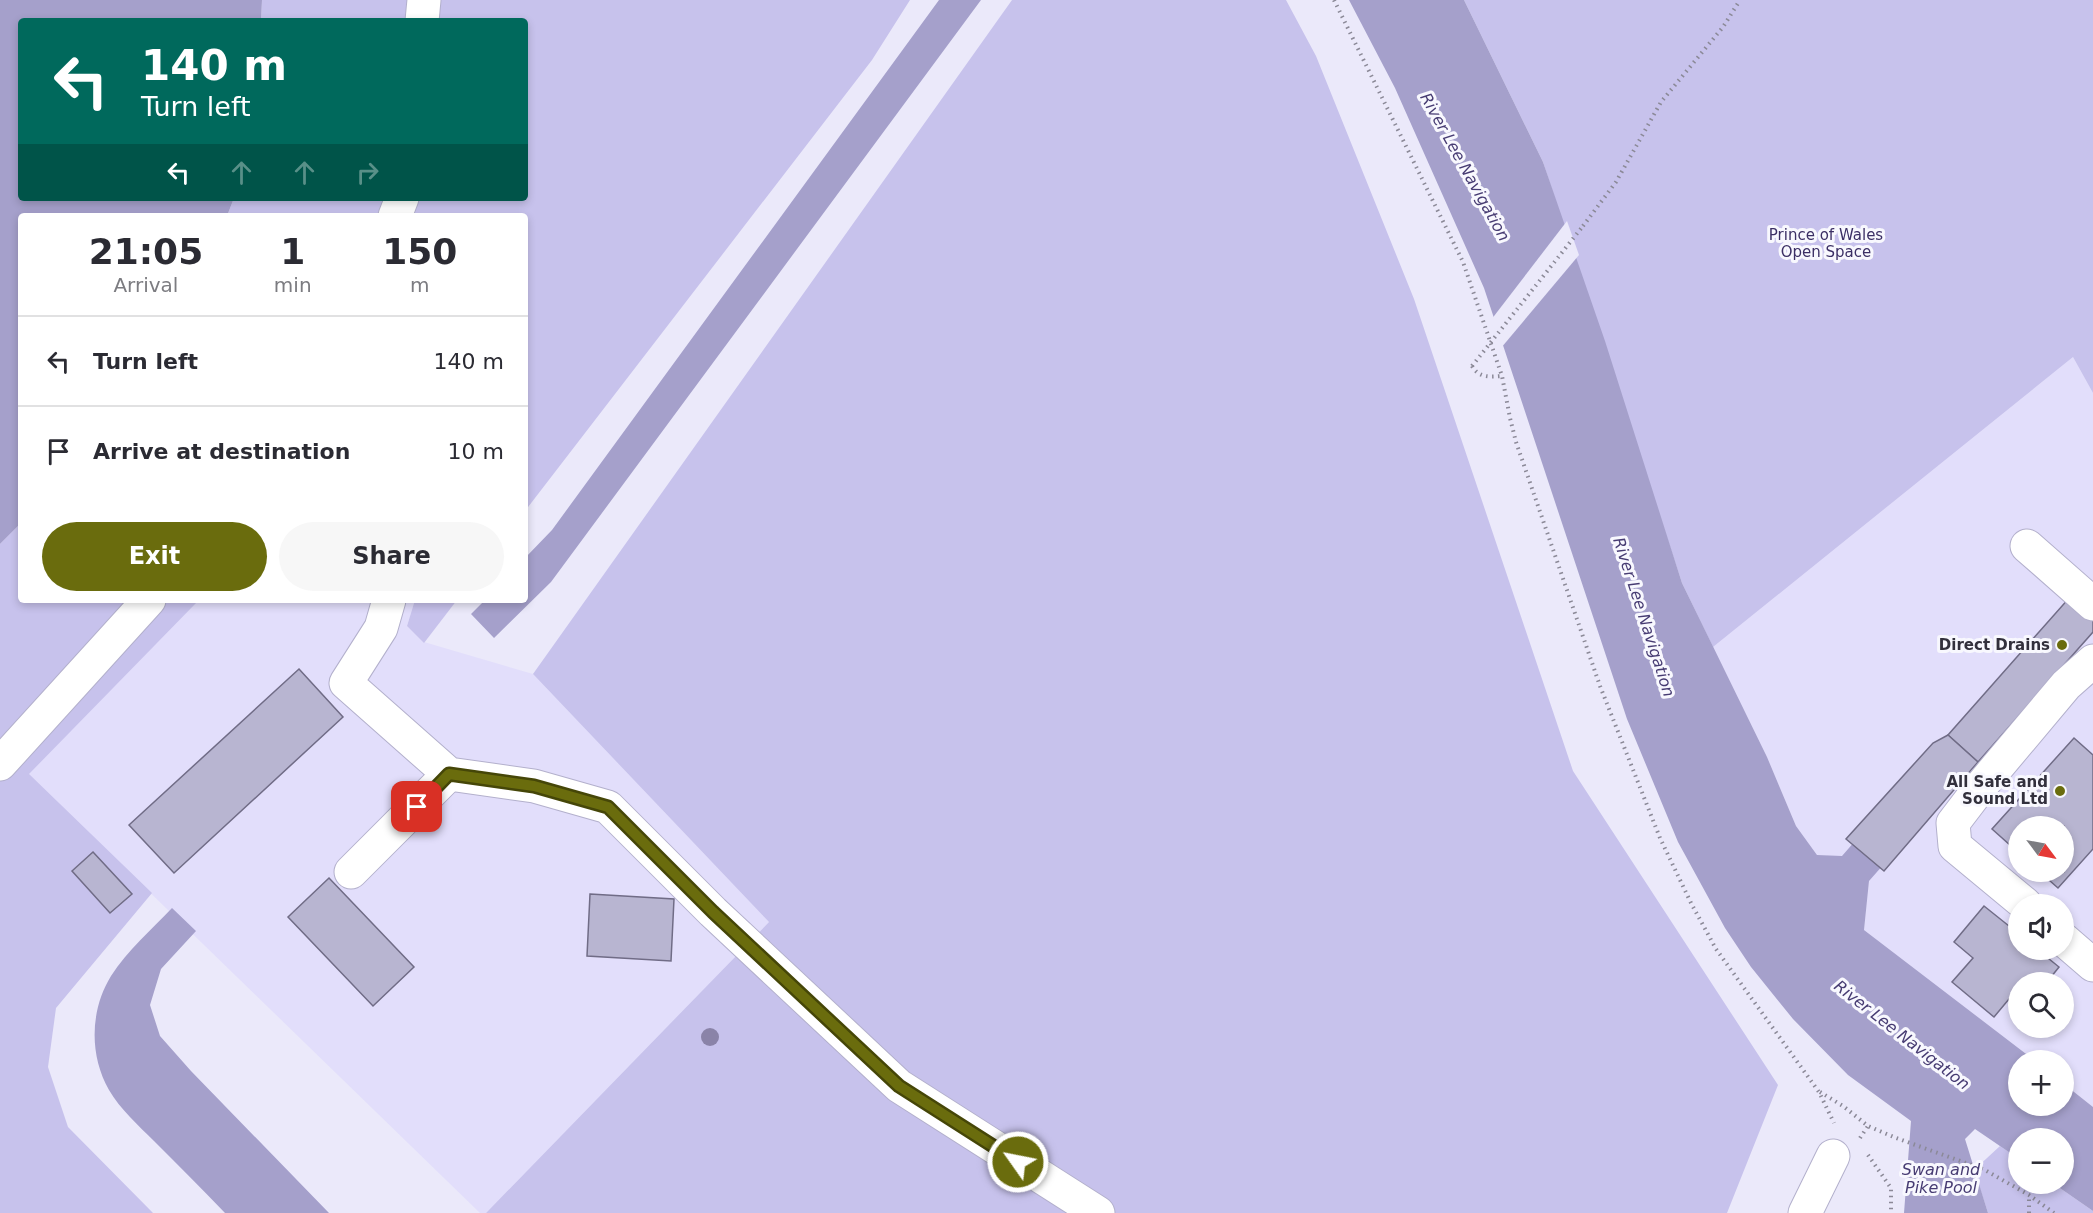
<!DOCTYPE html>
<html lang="en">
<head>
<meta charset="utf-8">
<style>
	body { margin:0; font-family:"DejaVu Sans",sans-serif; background:#f7f7f7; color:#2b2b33; height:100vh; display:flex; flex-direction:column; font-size:22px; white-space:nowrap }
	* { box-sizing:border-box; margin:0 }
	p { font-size:20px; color:#7c7c81 }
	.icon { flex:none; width:33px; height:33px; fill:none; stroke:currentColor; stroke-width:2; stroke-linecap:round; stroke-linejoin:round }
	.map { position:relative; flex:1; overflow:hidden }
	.panel { position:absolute; left:18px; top:213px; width:510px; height:390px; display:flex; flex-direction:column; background:#fff; border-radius:6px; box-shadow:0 3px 9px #0003 }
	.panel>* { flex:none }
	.banner { position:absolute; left:18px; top:18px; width:510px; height:183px; border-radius:6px; box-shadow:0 3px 9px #0003; background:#00695c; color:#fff; overflow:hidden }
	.needle { width:39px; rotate:122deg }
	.fabs { position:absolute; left:2008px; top:816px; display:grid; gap:12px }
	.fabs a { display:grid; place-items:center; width:66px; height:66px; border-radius:50%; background:#fff; box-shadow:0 3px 9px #0003; font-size:30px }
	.pin { position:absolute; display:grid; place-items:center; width:51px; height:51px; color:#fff; margin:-26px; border-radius:12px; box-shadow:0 3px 9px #0006 }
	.me { position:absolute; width:66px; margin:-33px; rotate:303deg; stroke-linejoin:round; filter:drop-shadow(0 0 4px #0008) }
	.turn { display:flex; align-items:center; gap:21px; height:126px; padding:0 24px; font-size:27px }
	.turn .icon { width:78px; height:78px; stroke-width:2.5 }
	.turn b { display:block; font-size:42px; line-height:51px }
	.lanes { display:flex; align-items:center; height:57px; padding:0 24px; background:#0003; justify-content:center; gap:30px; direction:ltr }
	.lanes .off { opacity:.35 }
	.eta { display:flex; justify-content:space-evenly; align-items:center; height:102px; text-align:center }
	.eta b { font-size:36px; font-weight:700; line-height:42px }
	.action { display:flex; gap:12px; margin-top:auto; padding:12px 24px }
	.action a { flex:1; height:69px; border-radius:36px; background:#6a6c0d; color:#fff; font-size:24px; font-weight:700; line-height:69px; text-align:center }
	.action a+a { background:#f7f7f7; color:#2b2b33 }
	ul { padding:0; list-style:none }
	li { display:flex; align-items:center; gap:18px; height:90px; padding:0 24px; border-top:2px solid #e1e1e2 }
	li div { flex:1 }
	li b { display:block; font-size:22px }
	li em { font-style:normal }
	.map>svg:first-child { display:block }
</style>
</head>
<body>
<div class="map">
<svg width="2093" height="1213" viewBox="0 0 2093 1213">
	<rect width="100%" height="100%" fill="#ebe9fa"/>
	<g fill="#e2defb" fill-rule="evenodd">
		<path d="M2073,357L2093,393V1107L2064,1084V1060H2034L1864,930L1869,881L1842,857L1817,855L1796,826L1767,757L1713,647ZM2019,826H2064V872H2019ZM2019,904H2064V950H2019ZM2019,982H2064V1028H2019Z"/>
		<polygon points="199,600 415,600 407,626 424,642 533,674 769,922 486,1213 480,1213 28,774"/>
	</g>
	<g fill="#c7c2ec">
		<polygon points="262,0 910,0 872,60 525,511 525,216 227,216 234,198 525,198 525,21 261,21"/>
		<polygon points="1012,0 1286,0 1316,56 1414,299 1573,771 1778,1085 1727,1213 486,1213 769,922 533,674"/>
		<polygon points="1464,0 2093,0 2093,393 2073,357 1713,647 1682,583 1543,162"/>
		<polygon points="21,523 21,600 199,600 29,774 152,893 56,1008 48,1067 68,1127 153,1213 0,1213 0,544"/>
		<polygon points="415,600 457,600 424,643 407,626"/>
		<polygon points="2000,1146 2019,1159 2019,1184 2054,1184 2093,1211 2093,1213 1988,1213 1974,1170"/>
	</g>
	<g fill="#a5a0cb">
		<polygon points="0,0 262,0 261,21 21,21 21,198 234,198 227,216 21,216 21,523 0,544"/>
		<polygon points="939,0 981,0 551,582 494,638 471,614 485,600 525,600 525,558 552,530"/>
		<polygon points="1349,0 1464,0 1543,162 1605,341 1682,583 1767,757 1796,826 1817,855 1842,856 1937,747 1965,772 1869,881 1864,930 2034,1060 2019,1060 2019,1106 2064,1106 2064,1084 2093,1107 2093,1211 2054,1184 2064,1184 2064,1138 2019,1138 2019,1159 1975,1129 1965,1139 1988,1213 1904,1213 1911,1121 1848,1075 1793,1019 1751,967 1725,928 1678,842 1627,719 1484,288 1395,88"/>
		<path d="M172,908L196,931L161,969L150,1005L160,1036L191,1071L329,1213H225C202,1189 178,1165 154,1141C139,1126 120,1109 109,1090C89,1055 90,1010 111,976C127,951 152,929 172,908Z"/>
	</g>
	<polygon fill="#ebe9fa" points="1567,221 1579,255 1501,348 1491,320"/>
	<g fill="#b8b5d1" stroke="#706c86" stroke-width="1.5">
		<polygon points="2070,597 2093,618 2093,632 1978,762 1948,735"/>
		<polygon points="299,669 343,717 174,873 129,825"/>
		<polygon points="1948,735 1978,762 1884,871 1846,839 1933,743"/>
		<polygon points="2074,738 2093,755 2093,849 2058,888 2040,872 2064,872 2064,826 2019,826 2019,853 1992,829"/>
		<polygon points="93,852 132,894 110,913 72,871"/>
		<polygon points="329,878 414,967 373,1006 288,917"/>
		<polygon points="590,894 674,899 671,961 587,956"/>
		<polygon points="1984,906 2019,934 2019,950 2038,950 2059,967 2047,982 2019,982 2019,997 2014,993 1994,1017 1952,982 1973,958 1954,942"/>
	</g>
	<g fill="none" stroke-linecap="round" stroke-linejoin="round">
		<g stroke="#b3b0cc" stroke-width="35">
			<g id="minor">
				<polyline points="422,21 424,0"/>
				<polyline points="395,216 402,198"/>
				<polyline points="2027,546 2093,604"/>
				<polyline points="389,600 381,628 346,683 449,774 534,786 608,807 713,912 899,1086 1098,1213"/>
				<polyline points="0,764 149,600"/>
				<polyline points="351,872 449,774"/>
				<polyline points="2025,904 1955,846 1953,823 1982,785 2066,685 2093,661"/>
				<polyline points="2064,940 2093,965"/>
				<polyline points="1805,1213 1833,1156"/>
			</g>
		</g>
		<g stroke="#8b8997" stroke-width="4" stroke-dasharray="1.5 4.5" stroke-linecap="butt">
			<polyline points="1334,0 1463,262 1502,376 1510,418 1516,442 1600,686 1660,838 1691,903 1716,949 1819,1092 1834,1123"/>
			<polyline points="1583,226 1616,182 1661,102 1723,27 1740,0"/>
			<path d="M1472,366C1479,378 1489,377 1502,376"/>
			<polyline points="1820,1092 1843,1106 1868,1126 1896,1138 1983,1169 2029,1195 2054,1213"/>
			<polyline points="1860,1138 1868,1126"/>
			<polyline points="1868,1155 1891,1188 1891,1213"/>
			<polyline points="2029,1213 2029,1196"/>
		</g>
		<use href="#minor" stroke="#fff" stroke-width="33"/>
		<polyline stroke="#8b8997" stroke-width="4" stroke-dasharray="1.5 4.5" stroke-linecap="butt" points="1472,366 1583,226"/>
	</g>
	<circle fill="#8a83a8" cx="710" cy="1037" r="9"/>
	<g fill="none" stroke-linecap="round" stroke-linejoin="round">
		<g stroke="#454608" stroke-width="15">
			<polyline id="route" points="417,807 449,774 534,786 608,807 713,912 899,1086 1018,1162"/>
		</g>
		<use href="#route" stroke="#6a6c0d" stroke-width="10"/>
	</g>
	<g fill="#6a6c0d" stroke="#f8f8fe" stroke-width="2">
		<circle cx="2062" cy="645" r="6"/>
		<circle cx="2060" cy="791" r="6"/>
	</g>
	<g text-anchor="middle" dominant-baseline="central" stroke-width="6" stroke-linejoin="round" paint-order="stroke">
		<g font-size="15" fill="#3b2f65" stroke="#f8f8fe">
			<text x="1826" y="235">Prince of Wales<tspan x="1826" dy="17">Open Space</tspan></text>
		</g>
		<g font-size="15" font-weight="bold" fill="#32303c" stroke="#f8f8fe" text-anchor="end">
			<text x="2050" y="645">Direct Drains</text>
			<text x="2048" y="782">All Safe and<tspan x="2048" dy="17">Sound Ltd</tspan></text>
		</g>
		<g font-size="16" font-style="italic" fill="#473c73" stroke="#f8f8fe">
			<text transform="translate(1465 167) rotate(61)">River Lee Navigation</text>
			<text transform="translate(1644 617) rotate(72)">River Lee Navigation</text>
			<text transform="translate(1902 1035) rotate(38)">River Lee Navigation</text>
			<text x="1941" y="1169">Swan and<tspan x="1941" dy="18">Pike Pool</tspan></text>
		</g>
	</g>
</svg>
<div class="fabs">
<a><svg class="needle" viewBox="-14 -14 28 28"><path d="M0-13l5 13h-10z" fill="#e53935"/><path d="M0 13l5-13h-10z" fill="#7c7c81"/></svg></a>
<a><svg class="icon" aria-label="sound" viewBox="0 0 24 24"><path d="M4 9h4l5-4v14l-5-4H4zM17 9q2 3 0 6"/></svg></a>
<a><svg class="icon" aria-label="search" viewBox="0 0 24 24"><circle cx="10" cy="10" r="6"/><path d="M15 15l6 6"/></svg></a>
<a>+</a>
<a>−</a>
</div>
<div class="pin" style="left:417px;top:807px;background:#d93025"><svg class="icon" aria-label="arrive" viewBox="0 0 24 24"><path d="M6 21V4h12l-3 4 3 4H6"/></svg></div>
<svg class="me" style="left:1018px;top:1162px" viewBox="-20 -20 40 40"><circle r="17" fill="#6a6c0d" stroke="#fff" stroke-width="3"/><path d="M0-11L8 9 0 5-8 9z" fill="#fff"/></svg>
<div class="banner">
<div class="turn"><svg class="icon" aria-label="left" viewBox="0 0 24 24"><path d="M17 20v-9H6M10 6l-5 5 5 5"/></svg><div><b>140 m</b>Turn left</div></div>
<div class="lanes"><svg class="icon" aria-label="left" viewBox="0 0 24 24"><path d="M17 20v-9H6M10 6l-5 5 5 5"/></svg><svg class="icon off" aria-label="ahead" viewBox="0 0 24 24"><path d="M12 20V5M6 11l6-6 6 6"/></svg><svg class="icon off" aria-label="ahead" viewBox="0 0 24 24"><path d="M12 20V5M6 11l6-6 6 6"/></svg><svg class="icon off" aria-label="right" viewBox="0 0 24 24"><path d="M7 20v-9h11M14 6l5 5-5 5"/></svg></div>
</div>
<section class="panel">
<div class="eta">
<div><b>21:05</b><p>Arrival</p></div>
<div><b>1</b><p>min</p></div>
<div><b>150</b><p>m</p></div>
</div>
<ul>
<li><svg class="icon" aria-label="left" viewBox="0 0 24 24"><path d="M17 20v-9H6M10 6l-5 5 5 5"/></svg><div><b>Turn left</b></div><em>140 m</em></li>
<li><svg class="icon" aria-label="arrive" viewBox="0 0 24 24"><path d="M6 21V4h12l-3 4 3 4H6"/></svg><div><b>Arrive at destination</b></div><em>10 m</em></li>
</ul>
<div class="action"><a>Exit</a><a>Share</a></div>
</section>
</div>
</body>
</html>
